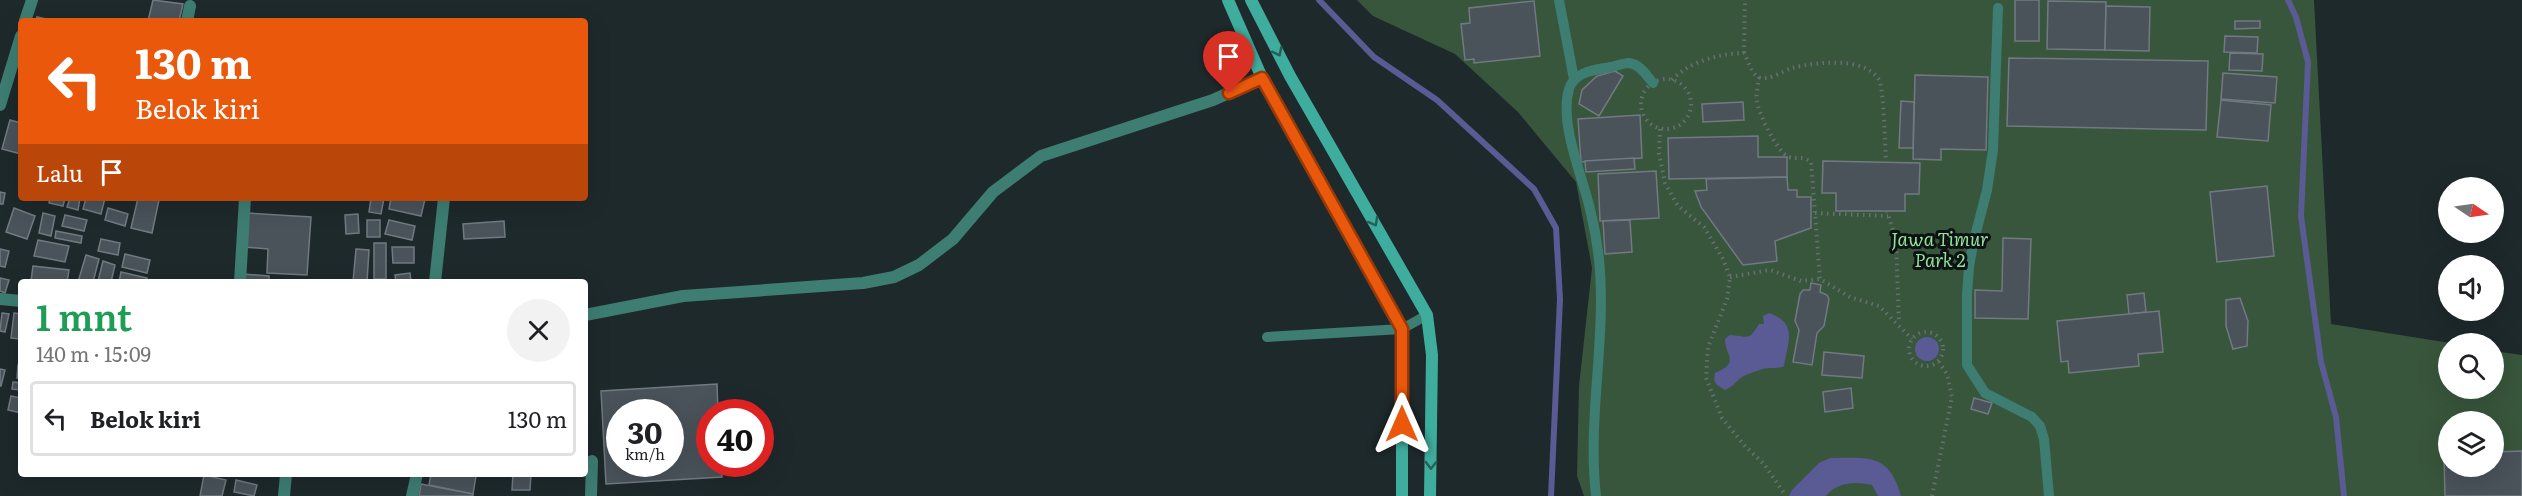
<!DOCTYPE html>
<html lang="id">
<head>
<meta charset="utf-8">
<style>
	body { margin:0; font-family:Literata,serif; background:#f2f2f2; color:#202124; height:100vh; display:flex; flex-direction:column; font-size:22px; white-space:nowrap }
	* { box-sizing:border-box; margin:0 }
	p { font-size:20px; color:#757577 }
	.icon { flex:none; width:33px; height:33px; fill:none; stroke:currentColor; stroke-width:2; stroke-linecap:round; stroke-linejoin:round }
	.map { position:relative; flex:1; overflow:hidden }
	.details { position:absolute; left:18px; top:279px; width:570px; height:198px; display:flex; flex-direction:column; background:#fff; border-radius:6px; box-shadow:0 6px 24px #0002 }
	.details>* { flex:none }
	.top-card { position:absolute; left:18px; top:18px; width:570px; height:183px; border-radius:6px; box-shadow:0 6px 24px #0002; background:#ea580c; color:#fff; overflow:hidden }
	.needle { width:39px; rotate:103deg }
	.buttons { position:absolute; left:2438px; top:177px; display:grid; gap:12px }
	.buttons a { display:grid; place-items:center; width:66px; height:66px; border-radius:50%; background:#fff; box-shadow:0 6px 24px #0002; font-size:30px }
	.speed { position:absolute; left:606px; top:399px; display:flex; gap:12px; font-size:30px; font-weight:700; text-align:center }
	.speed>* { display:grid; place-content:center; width:78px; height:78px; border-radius:50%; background:#fff; box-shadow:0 6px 24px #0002; line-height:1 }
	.speed small { font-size:15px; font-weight:400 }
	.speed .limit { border:9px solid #d22; background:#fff; color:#111 }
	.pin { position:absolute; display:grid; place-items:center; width:51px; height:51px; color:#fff; margin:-62px -26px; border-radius:50% 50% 50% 0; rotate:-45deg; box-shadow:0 0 6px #0007 }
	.pin .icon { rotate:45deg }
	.me { position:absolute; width:66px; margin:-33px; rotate:0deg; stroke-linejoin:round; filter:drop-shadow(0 0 4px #0008) }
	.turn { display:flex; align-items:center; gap:21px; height:126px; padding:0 18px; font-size:27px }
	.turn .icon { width:78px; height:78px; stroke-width:2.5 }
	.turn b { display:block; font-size:42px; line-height:51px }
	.then { display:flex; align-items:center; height:57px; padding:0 18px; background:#0003; gap:12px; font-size:22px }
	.round { display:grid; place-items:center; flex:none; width:63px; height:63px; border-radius:32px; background:#f2f2f2 }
	.overview { display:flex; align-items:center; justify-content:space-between; height:102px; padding:0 18px }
	h1 { font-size:36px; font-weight:600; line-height:45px; color:#1e9e55 }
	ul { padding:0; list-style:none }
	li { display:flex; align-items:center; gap:18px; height:75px; margin:0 12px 9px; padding:0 6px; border:3px solid #e0e0e0; border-radius:6px }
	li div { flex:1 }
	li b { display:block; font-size:22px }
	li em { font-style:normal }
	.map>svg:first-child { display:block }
</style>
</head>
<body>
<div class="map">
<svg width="2522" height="496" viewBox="0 0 2522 496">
	<rect width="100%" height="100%" fill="#1e292c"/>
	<path fill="#38563c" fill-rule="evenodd" d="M1357,0H2314L2331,324L2450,343L2448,344V388H2493V351L2522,355V496H1584L1577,476L1579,386L1592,268L1576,182L1518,112L1455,54L1373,16ZM2448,422H2493V466H2448Z"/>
	<g fill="#5a5a94">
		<path d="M1769,313C1798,323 1788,342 1784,366C1776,370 1770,366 1760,370C1754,372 1746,374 1741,378C1735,382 1733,387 1725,390L1717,385L1714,380L1715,373C1741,362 1725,356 1725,339L1730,335C1748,336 1748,342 1759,324H1764L1763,316Z"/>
		<circle cx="1927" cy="349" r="12"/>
		<path d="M1830,458C1869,458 1889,453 1901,496H1878L1872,485C1856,481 1837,482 1826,496H1789L1792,490L1819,463Z"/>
	</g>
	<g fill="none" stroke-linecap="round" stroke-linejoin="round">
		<g stroke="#5a5a94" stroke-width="6">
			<polyline points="1319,0 1374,57 1437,100 1534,189 1556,228 1560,299 1551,496"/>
			<polyline points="2288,0 2296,17 2308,62 2301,216 2321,362 2336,417 2344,496"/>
		</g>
	</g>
	<g fill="#4a525a" stroke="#717a82" stroke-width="1.5" fill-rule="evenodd">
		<polygon points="153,0 183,4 179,21 148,21"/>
		<rect x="2015" y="0" width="24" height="41"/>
		<polygon points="1534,1 1540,56 1474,63 1474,59 1465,60 1461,24 1470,23 1469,8"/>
		<polygon points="2048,1 2106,2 2105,50 2047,49"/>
		<polygon points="2106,6 2150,7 2149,51 2105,50"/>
		<polygon points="37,17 55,21 36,21"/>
		<polygon points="2235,21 2260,21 2260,28 2235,29"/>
		<polygon points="2225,36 2258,37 2257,53 2224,52"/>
		<polygon points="2230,53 2263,54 2262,71 2229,70"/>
		<polygon points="2009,58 2208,61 2206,130 2007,126"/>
		<polygon points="1615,71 1623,76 1599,116 1579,104 1582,90 1597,76"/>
		<polygon points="2223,73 2277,77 2275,103 2221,99"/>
		<polygon points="1915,75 1988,77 1986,150 1941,149 1941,160 1913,159"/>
		<polygon points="2221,100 2271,105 2268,141 2217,137"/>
		<polygon points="1901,101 1914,102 1913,148 1899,148"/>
		<polygon points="1743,102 1744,120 1703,122 1702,104"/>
		<polygon points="1640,115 1642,158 1581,162 1578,119"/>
		<polygon points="10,120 21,123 21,154 2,149"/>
		<polygon points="1758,136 1758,157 1787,157 1787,177 1669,179 1668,138"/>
		<polygon points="1634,158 1635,169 1586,172 1585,161"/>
		<polygon points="1823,161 1920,163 1919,194 1905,194 1905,211 1836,211 1836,193 1822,193"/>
		<polygon points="1656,171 1659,218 1600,221 1598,174"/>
		<polygon points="1787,177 1788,190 1797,190 1797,197 1811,197 1811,228 1775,241 1777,261 1743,265 1701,207 1695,191 1707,190 1706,179"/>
		<polygon points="2267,186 2274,256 2217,262 2210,192"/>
		<polygon points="0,192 5,193 3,204 0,204"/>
		<polygon points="50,198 65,198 63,206 49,203"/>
		<polygon points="70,198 80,198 78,210 67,207"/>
		<polygon points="86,198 105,198 101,214 83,209"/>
		<polygon points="138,198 159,200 152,233 131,228"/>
		<polygon points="371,198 384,198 381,214 369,212"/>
		<polygon points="391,198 425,199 421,216 389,209"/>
		<polygon points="14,208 35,216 27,239 6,232"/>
		<polygon points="108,208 128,214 125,226 105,220"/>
		<polygon points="43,213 55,216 51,236 39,233"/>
		<polygon points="246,213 311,217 307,275 267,273 268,249 244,247"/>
		<polygon points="358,214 359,233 346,234 345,215"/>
		<polygon points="65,215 87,220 84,231 62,226"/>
		<rect x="367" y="220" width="13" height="17"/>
		<polygon points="389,220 415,226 412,240 385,234"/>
		<polygon points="1630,220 1632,252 1605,254 1603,221"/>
		<polygon points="504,221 505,237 464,239 463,224"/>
		<polygon points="56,231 82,236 81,243 55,238"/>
		<polygon points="2003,238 2031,239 2028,319 1975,318 1975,290 2002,291"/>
		<polygon points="101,239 120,243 118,255 98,251"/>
		<polygon points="38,240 69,246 65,262 34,256"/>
		<rect x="374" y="243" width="12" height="36"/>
		<polygon points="392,247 414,247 414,263 393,263"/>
		<polygon points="0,249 9,251 5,267 0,266"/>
		<polygon points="356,249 369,250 367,282 353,282"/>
		<polygon points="125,254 150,260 147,273 122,267"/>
		<polygon points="86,255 99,259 93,282 78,282"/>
		<polygon points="103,261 115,265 111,282 98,281"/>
		<polygon points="33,266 69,270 67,282 31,281"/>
		<polygon points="121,272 147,278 146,282 119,282"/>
		<polygon points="410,273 411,282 396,282 395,275"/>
		<polygon points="243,274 269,276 269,282 243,282"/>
		<polygon points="0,278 9,280 5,293 0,291"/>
		<polygon points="1811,283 1821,285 1820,292 1827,295 1829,299 1824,326 1817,333 1812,365 1793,362 1799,330 1795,321 1800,294 1803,290 1810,290"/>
		<polygon points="2144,293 2146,312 2129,314 2127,295"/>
		<polygon points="2240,298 2248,321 2247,346 2233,349 2226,326 2226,300"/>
		<polygon points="2159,311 2163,352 2138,354 2139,366 2069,373 2068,361 2061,362 2057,321"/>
		<polygon points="2,313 9,314 5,332 0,331"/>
		<polygon points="14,313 21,314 21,339 11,338"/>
		<polygon points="1824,352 1864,356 1862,378 1822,375"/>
		<polygon points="18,365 21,365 21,379 17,378"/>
		<polygon points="0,369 5,370 1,386 0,386"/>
		<polygon points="13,382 21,383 21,390 12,389"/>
		<path d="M717,384L718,412H710V464H721L722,477L606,484L601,391ZM620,412H670V464H620Z"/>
		<polygon points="1851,388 1853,408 1825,412 1823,392"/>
		<polygon points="11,396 21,398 21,413 8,410"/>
		<polygon points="1974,398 1992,403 1988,414 1971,409"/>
		<polygon points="2522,451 2522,496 2445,496 2444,454 2448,453 2448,466 2493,466 2493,452"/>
		<polygon points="431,474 476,476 473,494 429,485"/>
		<polygon points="513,474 531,474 530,490 512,490"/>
		<polygon points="204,475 226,480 222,496 200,496"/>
		<polygon points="236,480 257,485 254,496 234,492"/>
		<polygon points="421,484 473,494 473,496 419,496"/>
	</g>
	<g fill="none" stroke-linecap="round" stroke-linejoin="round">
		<g stroke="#667072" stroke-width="4" stroke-dasharray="1.5 4.5" stroke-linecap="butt">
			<polyline points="1744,53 1745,0"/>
			<path d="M1759,77C1758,85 1756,93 1757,101C1758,113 1777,152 1789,157C1799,160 1801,155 1811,162L1820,279"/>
			<circle cx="1666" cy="104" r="25"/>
			<path d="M1672,80C1690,61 1718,54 1744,53C1748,60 1751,73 1758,77C1768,82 1782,71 1792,68C1816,62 1865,56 1879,80C1884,89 1885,147 1886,162"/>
			<polyline points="1660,129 1659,153 1665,183 1678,206 1704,227 1723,259 1730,277 1727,299 1708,347 1706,378 1722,418 1744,445 1764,464 1786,496"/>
			<polyline points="1887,211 1896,240 1899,323"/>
			<polyline points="1815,213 1888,216"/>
			<polyline points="1730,277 1770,270 1801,281 1820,279 1850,297 1879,306 1912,339"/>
			<circle cx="1926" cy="349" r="17"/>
			<polyline points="1932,496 1952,397 1947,374 1939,362"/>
		</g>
		<g stroke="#3d7d72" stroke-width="10">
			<polyline points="1559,0 1574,79"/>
			<polyline points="1998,8 1993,150 1987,190 1973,244 1969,267 1967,294 1967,365 1985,393 2032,417 2040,426 2044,439 2049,496"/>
			<polyline points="1267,337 1402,329 1427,315"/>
			<path d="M1596,496C1587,417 1607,338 1599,259C1597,242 1594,225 1590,209C1582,175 1559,123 1569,89C1575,71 1595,70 1611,67C1616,66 1623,63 1629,63C1640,64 1646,75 1653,83"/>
		</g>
		<g stroke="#3d7d72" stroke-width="12">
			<polyline points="25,21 32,0"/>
			<polyline points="187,21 190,6"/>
			<polyline points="0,105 21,36"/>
			<polyline points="240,282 245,198"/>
			<polyline points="435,282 444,198"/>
			<polyline points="0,299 21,301"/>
			<polyline points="585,315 683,296 863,283 894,277 919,265 953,239 993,192 1041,156 1213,100 1262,78"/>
			<polyline points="284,496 286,474"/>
			<polyline points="412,496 417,474"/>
			<polyline points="591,496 592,461"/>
		</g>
		<g stroke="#3fad9d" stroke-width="12">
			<polyline points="1228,0 1262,78 1402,329 1402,496"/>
			<polyline points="1251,0 1290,76 1427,315 1432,355 1430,496"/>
		</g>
	</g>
	<defs><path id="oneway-chevron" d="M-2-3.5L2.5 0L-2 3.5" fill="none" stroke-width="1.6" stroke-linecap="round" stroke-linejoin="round" transform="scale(1.5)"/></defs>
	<g stroke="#265f58">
		<use href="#oneway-chevron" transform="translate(1278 52) rotate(63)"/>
		<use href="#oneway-chevron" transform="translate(1374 222) rotate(61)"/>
		<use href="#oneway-chevron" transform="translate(1431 465) rotate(91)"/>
	</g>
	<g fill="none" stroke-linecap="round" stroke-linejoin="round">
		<g stroke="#983908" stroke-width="15">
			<polyline id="route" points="1229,93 1262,78 1402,329 1402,424"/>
		</g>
		<use href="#route" stroke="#ea580c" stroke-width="10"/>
	</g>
	<g text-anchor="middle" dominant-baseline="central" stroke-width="6" stroke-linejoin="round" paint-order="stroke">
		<g font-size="18" font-style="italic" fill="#94e19d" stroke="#0c1112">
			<text x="1940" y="238">Jawa Timur<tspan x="1940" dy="21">Park 2</tspan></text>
		</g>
	</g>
</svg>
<div class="buttons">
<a><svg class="needle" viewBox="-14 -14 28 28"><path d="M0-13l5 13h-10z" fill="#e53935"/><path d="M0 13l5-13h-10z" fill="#757577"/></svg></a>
<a><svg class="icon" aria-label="sound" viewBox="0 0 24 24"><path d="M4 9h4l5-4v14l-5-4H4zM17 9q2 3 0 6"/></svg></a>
<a><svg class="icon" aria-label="search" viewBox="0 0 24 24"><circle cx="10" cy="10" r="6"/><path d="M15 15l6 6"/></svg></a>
<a><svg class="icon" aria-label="layers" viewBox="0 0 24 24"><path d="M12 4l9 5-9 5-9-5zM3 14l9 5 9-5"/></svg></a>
</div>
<div class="speed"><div>30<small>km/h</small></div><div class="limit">40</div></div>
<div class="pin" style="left:1229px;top:93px;background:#d93025"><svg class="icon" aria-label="arrive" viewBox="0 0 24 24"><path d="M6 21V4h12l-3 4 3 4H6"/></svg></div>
<svg class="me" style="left:1402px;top:424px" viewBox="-20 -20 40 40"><path d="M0-17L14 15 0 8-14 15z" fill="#ea580c" stroke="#fff" stroke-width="4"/></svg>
<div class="top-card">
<div class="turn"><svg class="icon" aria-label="left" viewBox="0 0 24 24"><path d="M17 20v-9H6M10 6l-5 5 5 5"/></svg><div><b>130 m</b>Belok kiri</div></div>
<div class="then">Lalu<svg class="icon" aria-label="arrive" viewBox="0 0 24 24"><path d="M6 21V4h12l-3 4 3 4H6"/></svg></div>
</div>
<section class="details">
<div class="overview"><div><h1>1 mnt</h1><p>140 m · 15:09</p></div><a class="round"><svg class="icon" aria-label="close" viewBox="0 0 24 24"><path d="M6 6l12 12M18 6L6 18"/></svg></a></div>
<ul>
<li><svg class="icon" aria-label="left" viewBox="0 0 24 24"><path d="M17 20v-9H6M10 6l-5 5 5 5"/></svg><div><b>Belok kiri</b></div><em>130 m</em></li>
</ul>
</section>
</div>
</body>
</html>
